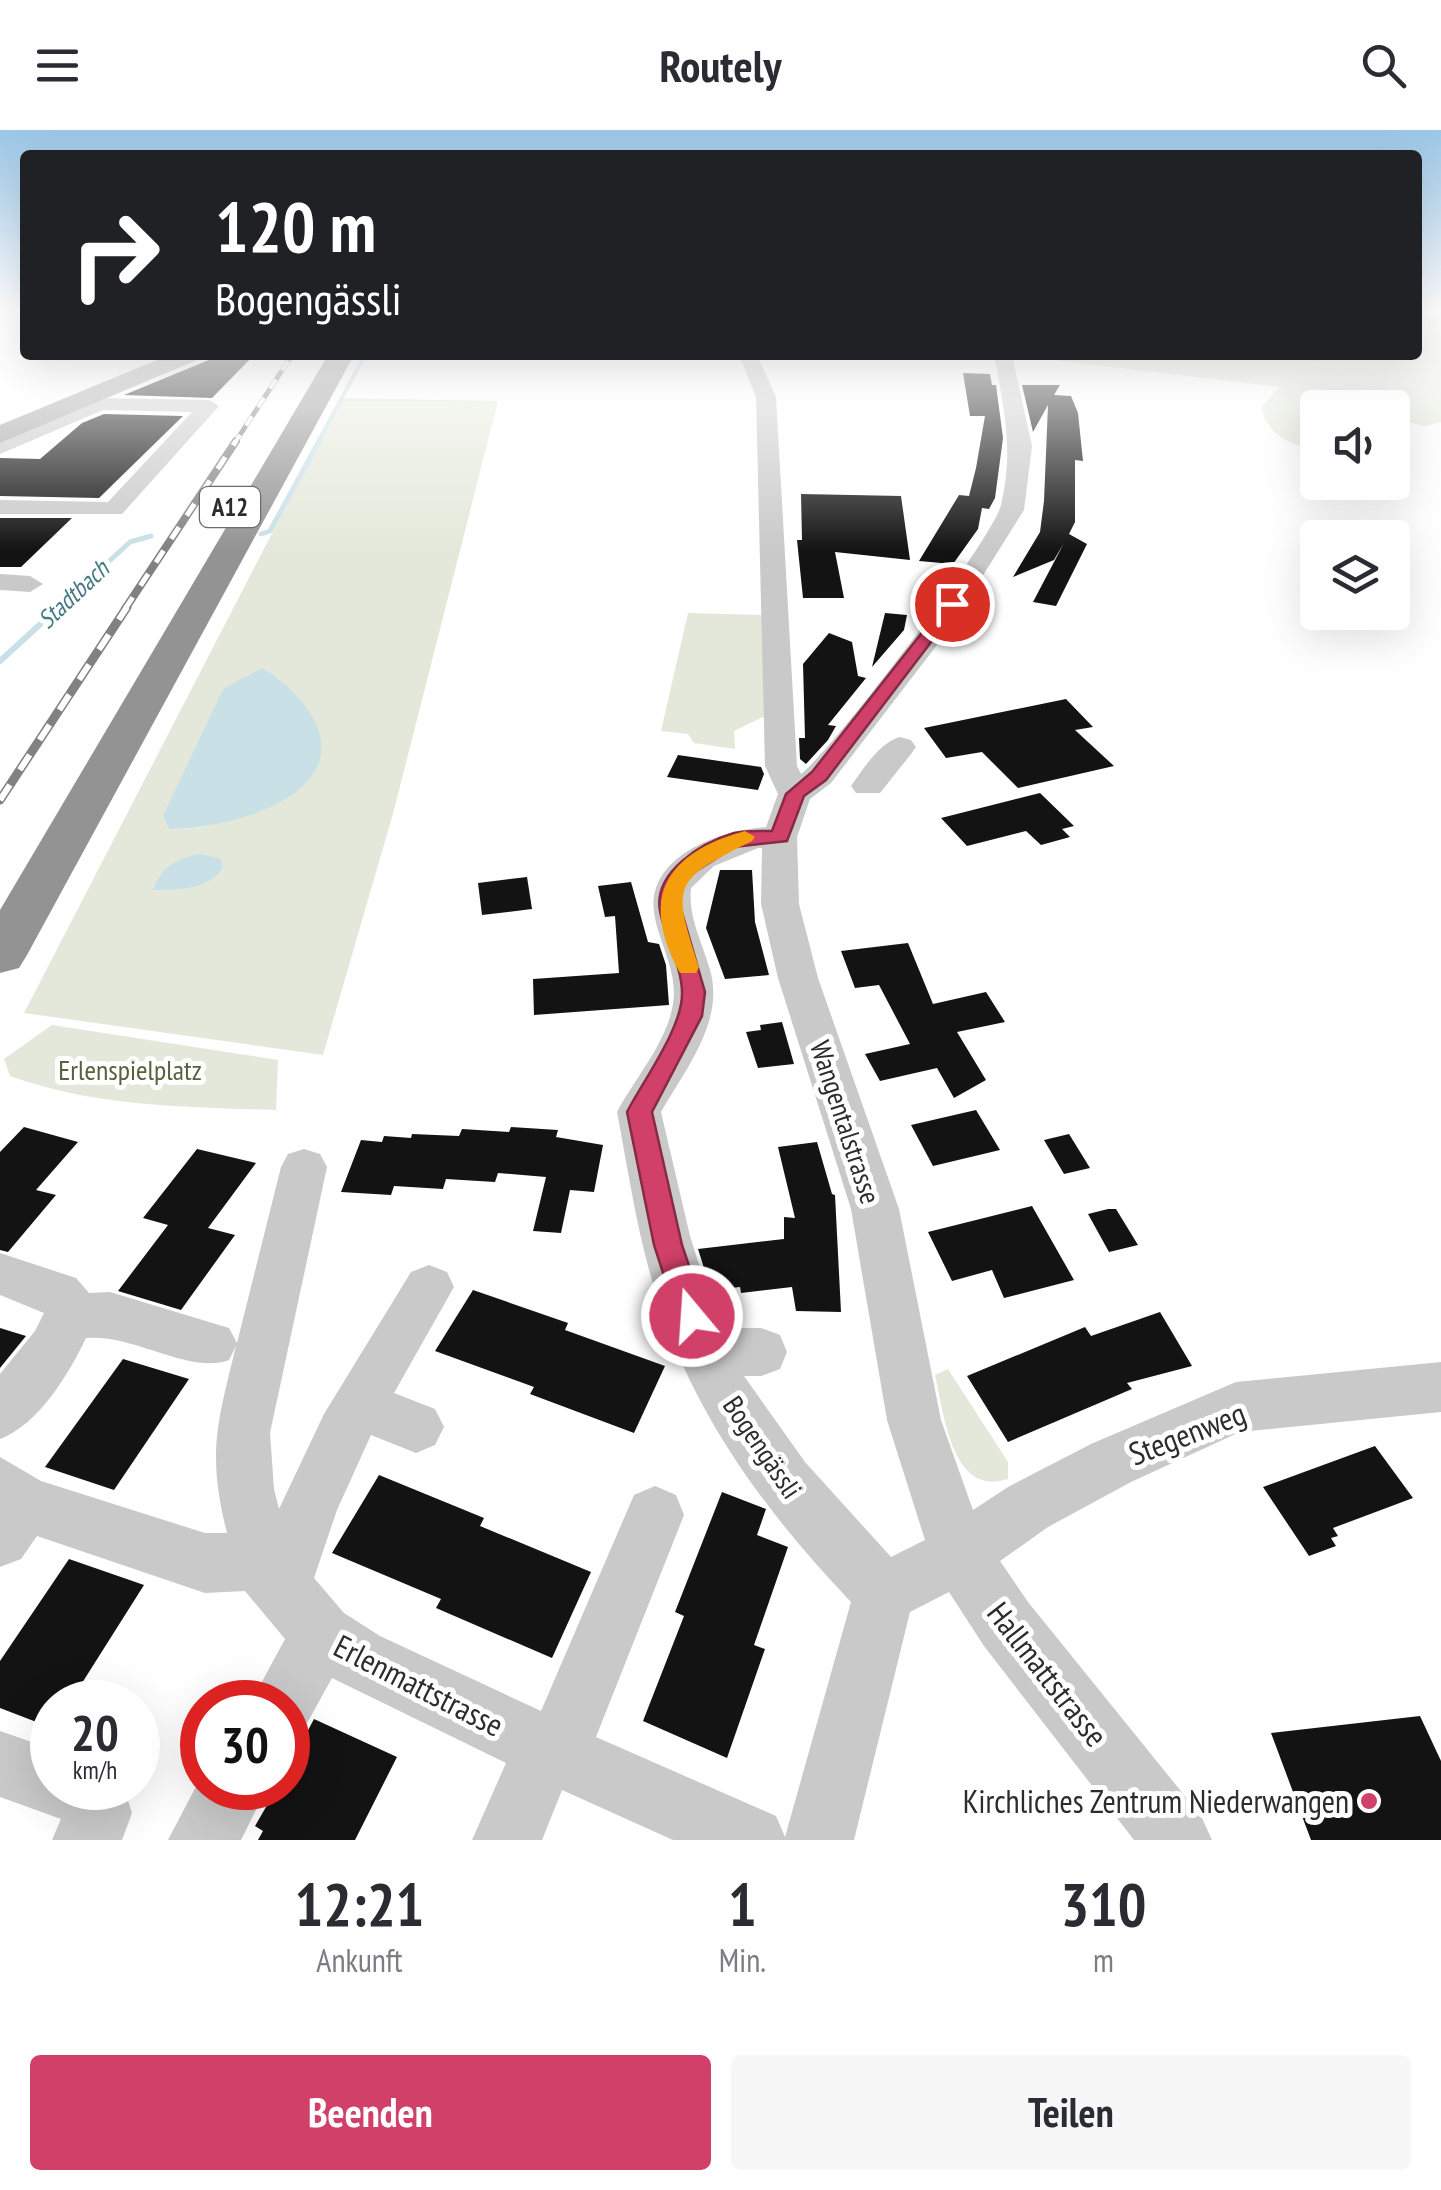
<!DOCTYPE html>
<html lang="de">
<head>
<meta charset="utf-8">
<style>
	body { margin:0; font-family:"PT Sans Narrow",sans-serif; background:#f7f7f7; color:#2b2b33; height:100vh; display:flex; flex-direction:column; font-size:38px; white-space:nowrap }
	* { box-sizing:border-box; margin:0 }
	p { font-size:32px; color:#7c7c81 }
	.icon { flex:none; width:55px; height:55px; fill:none; stroke:currentColor; stroke-width:2; stroke-linecap:round; stroke-linejoin:round }
	.map { position:relative; height:1710px; overflow:hidden }
	.panel { display:flex; flex-direction:column; background:#fff; flex:1 }
	.panel>* { flex:none }
	.banner { position:absolute; left:20px; top:20px; width:1402px; height:210px; border-radius:10px; box-shadow:0 10px 40px #0002; background:#202124; color:#fff; overflow:hidden }
	.fabs { position:absolute; left:1300px; top:260px; display:grid; gap:20px }
	.fabs a { display:grid; place-items:center; width:110px; height:110px; border-radius:10px; background:#fff; box-shadow:0 10px 40px #0002; font-size:50px }
	.speed { position:absolute; left:30px; top:1550px; display:flex; gap:20px; font-size:50px; font-weight:700; text-align:center }
	.speed>* { display:grid; place-content:center; width:130px; height:130px; border-radius:50%; background:#fff; box-shadow:0 10px 40px #0002; line-height:1 }
	.speed small { font-size:25px; font-weight:400 }
	.speed .limit { border:15px solid #d22; background:#fff; color:#111 }
	.pin { position:absolute; display:grid; place-items:center; width:85px; height:85px; color:#fff; margin:-42px; border:5px solid #fff; border-radius:50%; box-shadow:0 2px 10px #0007 }
	.me { position:absolute; width:110px; margin:-55px; rotate:342deg; stroke-linejoin:round; filter:drop-shadow(0 0 8px #0008) }
	.turn { display:flex; align-items:center; gap:35px; height:210px; padding:0 30px; font-size:45px }
	.turn .icon { width:130px; height:130px; stroke-width:2.5 }
	.turn b { display:block; font-size:70px; line-height:85px }
	.eta { display:flex; justify-content:space-evenly; align-items:center; height:170px; text-align:center }
	.eta b { font-size:60px; font-weight:800; line-height:70px }
	.primary-button { display:flex; gap:20px; margin-top:auto; padding:20px 30px }
	.primary-button a { flex:1; height:115px; border-radius:10px; background:#d04068; color:#fff; font-size:40px; font-weight:800; line-height:115px; text-align:center }
	.primary-button a+a { background:#f7f7f7; color:#2b2b33 }
	header { display:flex; justify-content:space-between; align-items:center; height:130px; padding:0 30px; background:#fff; font-size:45px; font-weight:800 }
	.map>svg:first-child { display:block }
</style>
</head>
<body>
<header><svg class="icon" aria-label="menu" viewBox="0 0 24 24"><path d="M4 6h16M4 12h16M4 18h16"/></svg>Routely<svg class="icon" aria-label="search" viewBox="0 0 24 24"><circle cx="10" cy="10" r="6"/><path d="M15 15l6 6"/></svg></header>
<div class="map">
<svg width="1441" height="1710" viewBox="0 0 1441 1710">
	<rect width="100%" height="100%" fill="#fff"/>
	<g fill="#e4e8da" fill-rule="evenodd">
		<path d="M1418,181H1441V292L1425,296L1393,289L1392,278H1318L1315,320C1287,313 1270,307 1261,278L1280,257L1009,225H1418Z"/>
		<path d="M342,268L498,271L394,680L323,925L24,883ZM308,651C266,679 221,701 169,699L163,686L181,652Z"/>
		<polygon points="688,483 766,485 769,584 734,601 735,619 694,613 688,604 661,601"/>
		<path d="M52,895L278,930L276,980C186,977 96,977 10,946L4,929Z"/>
		<path d="M948,1239L1008,1332V1349C951,1368 944,1282 935,1245Z"/>
	</g>
	<g fill="#c8e0e6">
		<path d="M262,538C298,559 346,610 307,652C279,683 209,700 169,699L163,686L223,559Z"/>
		<path d="M199,724L220,728L223,738C205,761 181,759 153,760C163,735 174,730 199,724Z"/>
	</g>
	<g fill="none" stroke-linecap="round" stroke-linejoin="round">
		<polyline stroke="#c8e0e6" stroke-width="4" points="317,314 365,225"/>
		<g stroke="#c8e0e6" stroke-width="5">
			<polyline points="261,404 270,401 319,311"/>
			<polyline points="57,479 130,412 151,406"/>
		</g>
		<polyline stroke="#c8e0e6" stroke-width="6" points="0,531 59,477"/>
	</g>
	<g fill="#131313">
		<polygon points="221,225 254,225 212,268 124,265"/>
		<polygon points="963,243 990,244 992,255 996,255 1003,308 995,368 989,379 982,378 978,399 953,434 919,431 959,365 969,366 976,338 985,286 970,286"/>
		<polygon points="1022,255 1060,255 1054,265 1071,266 1078,283 1083,331 1075,330 1075,392 1069,404 1087,414 1056,476 1033,472 1064,413 1054,430 1013,447 1040,402 1044,371 1048,275 1033,302"/>
		<polygon points="104,284 183,286 99,368 0,366 0,328 40,329 82,293"/>
		<polygon points="801,364 901,366 910,430 835,422 844,468 803,468 797,410 802,410"/>
		<polygon points="0,388 72,388 21,437 0,437"/>
		<polygon points="885,483 907,485 904,500 872,537"/>
		<polygon points="829,503 852,512 858,546 866,548 828,595 836,596 828,610 806,634 800,629 799,608 805,608 803,534"/>
		<polygon points="1066,569 1093,597 1075,600 1114,636 1018,658 982,622 946,628 924,598"/>
		<polygon points="678,625 761,637 764,644 758,660 667,647"/>
		<polygon points="1040,663 1074,696 1062,699 1070,707 1041,715 1026,701 967,716 941,688"/>
		<polygon points="720,740 752,740 755,792 769,845 725,849 706,798"/>
		<polygon points="527,747 532,779 482,785 478,753"/>
		<polygon points="631,752 648,812 659,814 666,835 669,875 534,885 533,849 619,843 615,786 605,787 598,756"/>
		<polygon points="908,813 933,874 986,862 1005,892 957,902 986,950 954,968 937,938 880,951 865,924 910,914 879,855 855,858 841,821"/>
		<polygon points="782,892 794,934 758,938 746,902 761,900 760,895"/>
		<polygon points="976,980 1000,1020 933,1036 911,995"/>
		<polygon points="24,997 78,1012 36,1060 56,1065 8,1122 0,1120 0,1022"/>
		<polygon points="511,997 558,1000 556,1007 603,1015 594,1062 570,1060 561,1103 533,1101 546,1047 498,1043 495,1052 446,1049 443,1059 394,1056 391,1065 341,1062 361,1010 382,1012 384,1006 411,1008 412,1004 459,1006 462,999 509,1002"/>
		<polygon points="1069,1004 1090,1038 1064,1044 1044,1010"/>
		<polygon points="817,1012 832,1064 835,1065 841,1182 796,1181 792,1157 741,1163 740,1157 711,1160 698,1119 784,1109 784,1087 795,1088 778,1017"/>
		<polygon points="197,1019 256,1033 208,1098 235,1105 181,1180 118,1161 168,1095 143,1088"/>
		<polygon points="1032,1076 1074,1150 1004,1168 992,1140 952,1151 928,1102"/>
		<polygon points="1108,1079 1116,1079 1138,1115 1109,1122 1088,1084"/>
		<polygon points="473,1160 568,1193 565,1200 665,1236 634,1303 530,1264 534,1257 435,1221"/>
		<polygon points="1160,1182 1192,1236 1127,1253 1132,1259 1008,1312 967,1246 1085,1197 1091,1206"/>
		<polygon points="0,1198 26,1206 0,1238"/>
		<polygon points="123,1229 189,1249 114,1360 45,1337"/>
		<polygon points="1375,1316 1413,1368 1333,1398 1338,1406 1331,1408 1336,1416 1309,1426 1263,1357"/>
		<polygon points="379,1345 484,1388 480,1396 591,1442 552,1528 436,1478 441,1469 332,1423"/>
		<polygon points="722,1362 766,1379 757,1405 788,1417 754,1515 765,1519 727,1628 643,1591 684,1486 675,1482"/>
		<polygon points="69,1429 144,1455 70,1572 52,1572 52,1598 0,1578 0,1531"/>
		<polygon points="1420,1586 1441,1631 1441,1710 1311,1710 1271,1603"/>
		<polygon points="314,1589 397,1627 355,1710 258,1710 263,1701 255,1696 277,1658 288,1658 288,1638"/>
	</g>
	<g fill="none" stroke-linecap="round" stroke-linejoin="round">
		<g fill="#c9c9c9" fill-rule="evenodd">
			<path d="M739,225H757L776,267L797,636L801,644C832,621 993,409 1001,375C1014,319 1004,280 994,225H1012L1032,316L1024,380L950,498L831,653L810,669L797,707L799,774L818,848L899,1079L941,1290L973,1380L1008,1357L1091,1314L1236,1252L1441,1232V1282L1240,1302L1131,1352L1048,1397L1000,1431L1028,1472L1201,1686L1212,1710H1134L984,1516L949,1462L910,1482L854,1710H673L562,1660L542,1710H472L506,1633L332,1548L306,1595L288,1602V1572H251L285,1509L245,1461L205,1463L37,1406L21,1429L0,1437V1327L41,1351L205,1403H227C207,1324 217,1294 236,1216L229,1230C190,1245 135,1204 86,1208C69,1244 38,1295 0,1309V1244L35,1201L44,1183L0,1165V1123L76,1148L89,1163L110,1162L229,1198L237,1213L281,1037L288,1024L304,1019L320,1024L327,1037L270,1303L274,1359L279,1379L324,1284L411,1142L429,1135L447,1142L454,1157L394,1263L435,1279L444,1297L435,1315L416,1323L371,1305L337,1380L314,1448L344,1483L380,1506L541,1581L634,1365L655,1356L676,1365L684,1385L596,1607L776,1686L785,1707L851,1472C768,1385 694,1286 658,1170C638,1109 629,1045 617,982C636,946 673,906 674,863C674,837 660,813 655,788C642,728 718,700 766,697L778,664L765,636L756,267ZM758,718H762L761,774L778,848L851,1079L887,1290L925,1410L891,1427L805,1332L744,1246H761L780,1239L787,1222L780,1205L761,1198H719L690,1106L661,982C685,940 725,891 710,840C702,811 688,788 691,758L714,736Z"/>
			<polygon points="100,268 209,270 219,276 122,384 0,384 0,370 108,372 192,282 103,280 0,324 0,310"/>
			<polygon points="0,444 30,446 43,454 30,462 0,460"/>
			<path d="M900,607L911,610L916,617L911,624L880,663H856L851,656C863,639 880,612 900,607Z"/>
			<polygon points="0,1601 52,1619 52,1658 124,1658 132,1683 122,1710 52,1710 61,1689 0,1667"/>
			<polygon points="202,1645 202,1658 267,1658 241,1710 168,1710"/>
		</g>
		<polygon fill="#a4a4a4" fill-rule="evenodd" points="169,225 201,225 197,230 0,313 0,295"/>
		<polygon fill="#939393" fill-rule="evenodd" points="328,225 354,225 27,825 19,838 0,843 0,780"/>
		<g stroke="#818181" stroke-width="5">
			<polyline id="rail-far2" points="234,314 292,225"/>
		</g>
		<g stroke="#818181" stroke-width="8">
			<polyline id="rail-far1" points="125,479 236,311"/>
		</g>
		<g stroke="#818181" stroke-width="9">
			<polyline id="rail" points="0,670 127,477"/>
		</g>
		<use href="#rail-far2" stroke="#fff" stroke-width="4" stroke-dasharray="11" stroke-linecap="butt"/>
		<use href="#rail-far1" stroke="#fff" stroke-width="5" stroke-dasharray="14" stroke-linecap="butt"/>
		<use href="#rail" stroke="#fff" stroke-width="6" stroke-dasharray="18" stroke-linecap="butt"/>
	</g>
	<linearGradient id="sky" x2="0" y2="1"><stop stop-color="#9bc6e7"/><stop offset="0.43" stop-color="#fff"/><stop offset="1" stop-color="#fff" stop-opacity="0"/></linearGradient>
	<rect width="1441" height="421" fill="url(#sky)"/>
	<path fill="#d04068" stroke="#872a44" stroke-width="2.5" d="M947,471L960,474L826,650L804,666L787,711L734,717L690,745L680,763L681,779L705,862L702,886L652,982L682,1115L706,1186L702,1196L692,1199L681,1196L677,1186L654,1115L627,982C643,951 683,897 682,863C682,836 665,808 660,781C653,742 701,713 734,703C746,700 760,701 772,701L786,664L812,642Z"/>
	<path fill="#f59e0b" d="M745,701L755,707L752,711C672,751 672,753 699,837L696,843H680C639,768 665,723 745,701Z"/>
	<circle fill="#d04068" stroke="#fff" stroke-width="4" cx="1369" cy="1671" r="10"/>
	<g text-anchor="middle" dominant-baseline="central" stroke-width="10" stroke-linejoin="round" paint-order="stroke">
		<rect fill="#fff" stroke="#6b6b6b" stroke-width="2.5" x="200" y="357" width="60" height="40" rx="8"/>
		<g font-size="25" font-weight="bold" fill="#2c2c2c">
			<text x="230" y="377">A12</text>
		</g>
		<g font-size="25" font-style="italic" fill="#447883" stroke="#fff">
			<text transform="translate(73 464) rotate(-43)">Stadtbach</text>
		</g>
		<g font-size="28" fill="#56623f" stroke="#fff">
			<text x="130" y="939">Erlenspielplatz</text>
		</g>
		<g font-size="28" fill="#2c2c2c" stroke="#fff">
			<text transform="translate(846 992) rotate(72)">Wangentalstrasse</text>
			<text transform="translate(763 1317) rotate(56)">Bogengässli</text>
		</g>
		<g font-size="32" fill="#2c2c2c" stroke="#fff">
			<text transform="translate(1187 1303) rotate(-21)">Stegenweg</text>
			<text transform="translate(1048 1544) rotate(52)">Hallmattstrasse</text>
			<text transform="translate(419 1555) rotate(27)">Erlenmattstrasse</text>
		</g>
		<g font-size="32" fill="#2c2c2c" stroke="#fff" text-anchor="end">
			<text x="1349" y="1671">Kirchliches Zentrum Niederwangen</text>
		</g>
	</g>
</svg>
<div class="fabs">
<a><svg class="icon" aria-label="sound" viewBox="0 0 24 24"><path d="M4 9h4l5-4v14l-5-4H4zM17 9q2 3 0 6"/></svg></a>
<a><svg class="icon" aria-label="layers" viewBox="0 0 24 24"><path d="M12 4l9 5-9 5-9-5zM3 14l9 5 9-5"/></svg></a>
</div>
<div class="speed"><div>20<small>km/h</small></div><div class="limit">30</div></div>
<div class="pin" style="left:952px;top:474px;background:#d93025"><svg class="icon" aria-label="arrive" viewBox="0 0 24 24"><path d="M6 21V4h12l-3 4 3 4H6"/></svg></div>
<svg class="me" style="left:692px;top:1186px" viewBox="-20 -20 40 40"><circle r="17" fill="#d04068" stroke="#fff" stroke-width="3"/><path d="M0-11L8 9 0 5-8 9z" fill="#fff"/></svg>
<div class="banner">
<div class="turn"><svg class="icon" aria-label="right" viewBox="0 0 24 24"><path d="M7 20v-9h11M14 6l5 5-5 5"/></svg><div><b>120 m</b>Bogengässli</div></div>
</div>
</div>
<section class="panel">
<div class="eta">
<div><b>12:21</b><p>Ankunft</p></div>
<div><b>1</b><p>Min.</p></div>
<div><b>310</b><p>m</p></div>
</div>
<div class="primary-button"><a>Beenden</a><a>Teilen</a></div>
</section>
</body>
</html>
